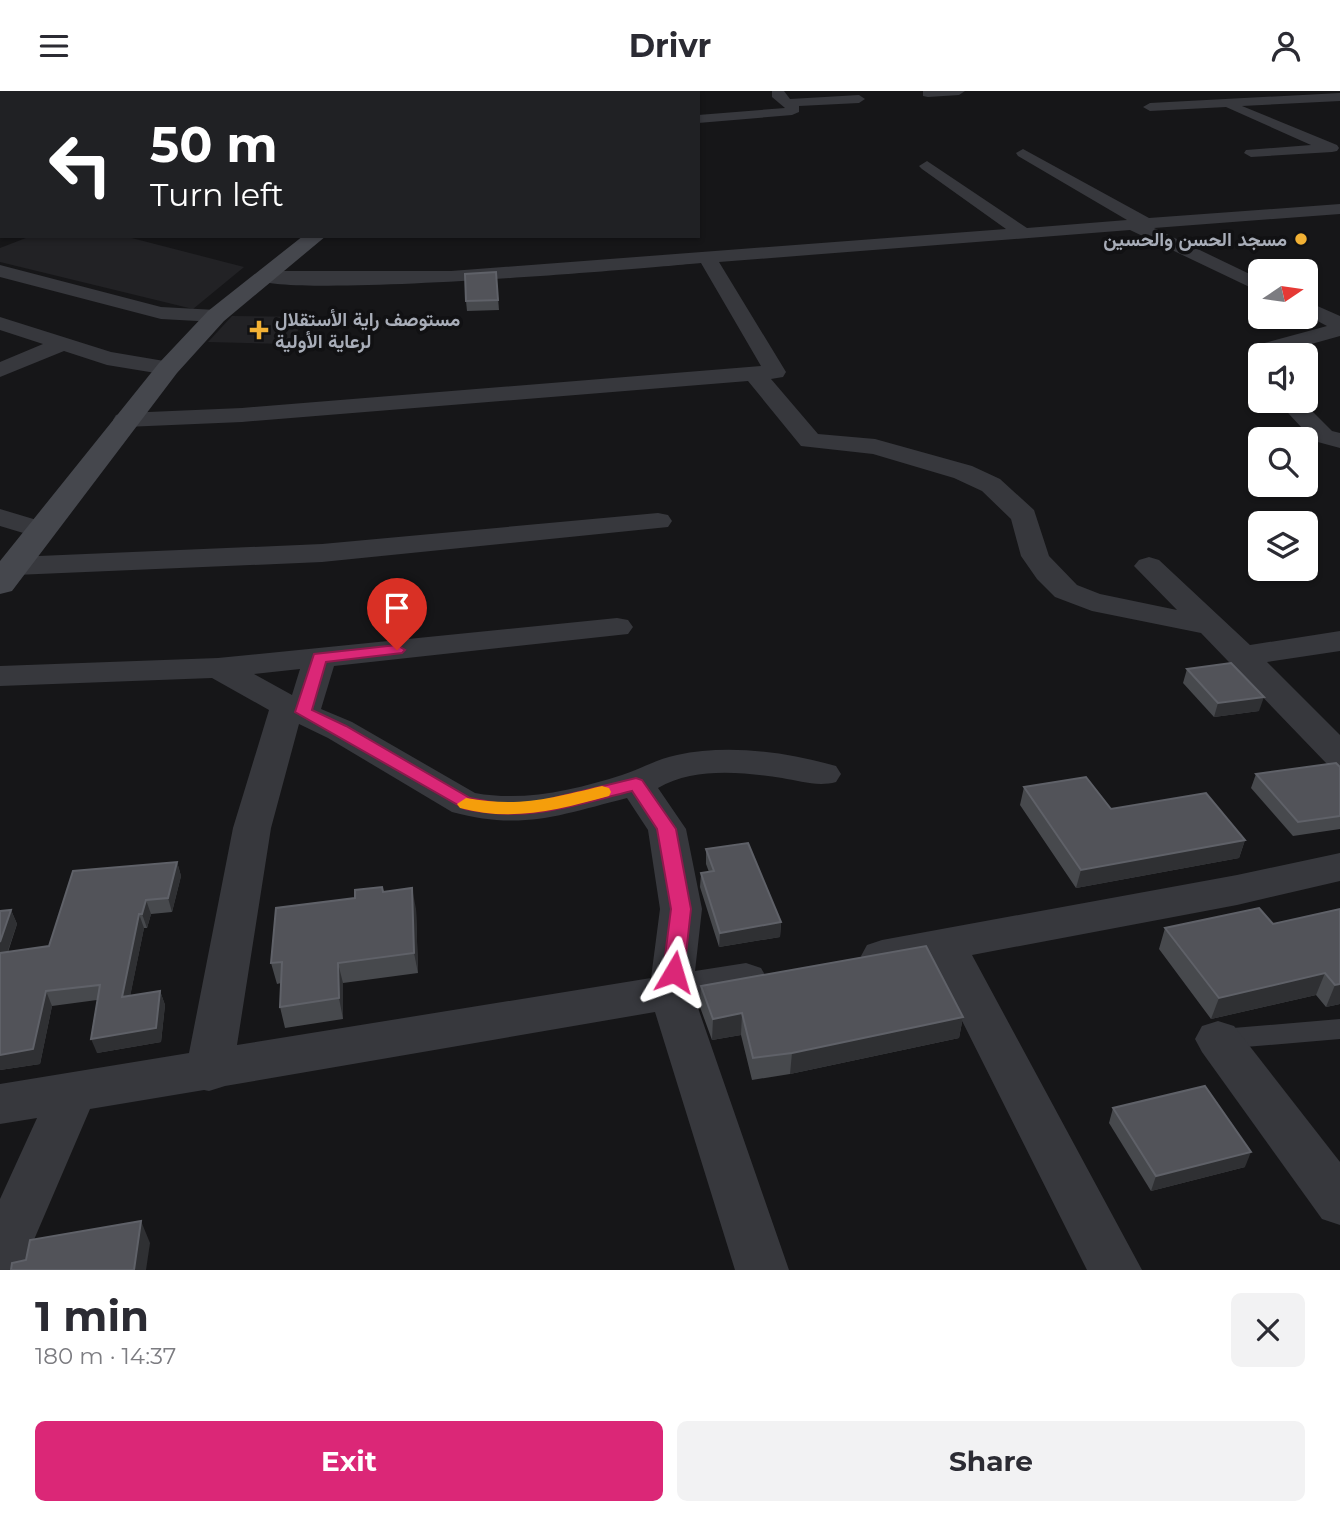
<!DOCTYPE html>
<html lang="en">
<head>
<meta charset="utf-8">
<style>
	body { margin:0; font-family:Montserrat,Vazirmatn,sans-serif; background:#f2f2f3; color:#2b2b33; height:100vh; display:flex; flex-direction:column; font-size:26px; white-space:nowrap }
	* { box-sizing:border-box; margin:0 }
	p { font-size:23px; color:#7c7c81 }
	.icon { flex:none; width:38px; height:38px; fill:none; stroke:currentColor; stroke-width:2; stroke-linecap:round; stroke-linejoin:round }
	.map { position:relative; height:1179px; overflow:hidden }
	.sheet { display:flex; flex-direction:column; background:#fff; flex:1 }
	.sheet>* { flex:none }
	.top-card { position:absolute; left:0px; top:0px; width:700px; height:147px; box-shadow:0 2px 5px #0004; background:#202124; color:#fff; overflow:hidden }
	.needle { width:46px; rotate:77deg }
	.tools { position:absolute; left:1248px; top:168px; display:grid; gap:14px }
	.tools a { display:grid; place-items:center; width:70px; height:70px; border-radius:10px; background:#fff; box-shadow:0 2px 5px #0004; font-size:35px }
	.pin { position:absolute; display:grid; place-items:center; width:60px; height:60px; color:#fff; margin:-72px -30px; border-radius:50% 50% 50% 0; rotate:-45deg; box-shadow:0 0 7px #0007 }
	.pin .icon { rotate:45deg }
	.me { position:absolute; width:77px; margin:-38px; rotate:7deg; stroke-linejoin:round; filter:drop-shadow(0 0 5px #0008) }
	.turn { display:flex; align-items:center; gap:24px; height:147px; padding:0 35px; font-size:32px }
	.turn .icon { width:91px; height:91px; stroke-width:2.5 }
	.turn b { display:block; font-size:49px; line-height:60px }
	.round { display:grid; place-items:center; flex:none; width:74px; height:74px; border-radius:10px; background:#f2f2f3 }
	.headline { display:flex; align-items:center; justify-content:space-between; height:119px; padding:0 35px }
	h1 { font-size:42px; font-weight:700; line-height:52px }
	.cta { display:flex; gap:14px; margin-top:auto; padding:14px 35px }
	.cta a { flex:1; height:80px; border-radius:10px; background:#db2777; color:#fff; font-size:28px; font-weight:700; line-height:80px; text-align:center }
	.cta a+a { background:#f2f2f3; color:#2b2b33 }
	header { display:flex; justify-content:space-between; align-items:center; height:91px; padding:0 35px; background:#fff; font-size:32px; font-weight:700 }
	.map>svg:first-child { display:block }
</style>
</head>
<body>
<header><svg class="icon" aria-label="menu" viewBox="0 0 24 24"><path d="M4 6h16M4 12h16M4 18h16"/></svg>Drivr<svg class="icon" aria-label="person" viewBox="0 0 24 24"><circle cx="12" cy="8" r="4"/><path d="M4 21q1-7 8-7t8 7"/></svg></header>
<div class="map">
<svg width="1340" height="1179" viewBox="0 0 1340 1179">
	<rect width="100%" height="100%" fill="#161618"/>
	<g fill="#222225">
		<polygon points="31,145 124,145 244,176 193,218 0,171 0,157"/>
		<polygon points="232,225 308,226 288,253 208,251"/>
	</g>
	<g fill="none" stroke-linecap="round" stroke-linejoin="round">
		<g fill="#37383d" fill-rule="evenodd">
			<rect x="0" y="93" width="2" height="6"/>
			<polygon points="1340,928 1340,948 1221,958 1212,955 1209,948 1212,941 1221,938"/>
		</g>
		<g fill="#37383d" fill-rule="evenodd">
			<polygon points="6,0 22,0 5,2"/>
			<polygon points="274,0 294,0 295,2 275,2"/>
			<polygon points="772,0 784,0 790,8 859,4 865,8 859,12 799,15 799,21 792,24 698,32 698,24 785,17 772,6"/>
			<polygon points="923,0 965,0 959,4 928,6 923,5"/>
			<polygon points="1340,2 1340,10 1242,15 1337,54 1339,57 1337,60 1332,61 1251,66 1244,62 1246,59 1311,54 1226,16 1150,20 1143,16 1150,12"/>
			<rect x="0" y="20" width="2" height="8"/>
			<rect x="0" y="53" width="2" height="8"/>
			<path d="M1023,58L1149,127L1340,113V123L1154,137L1260,188V201L1130,139L719,171L786,281L783,286L771,288L818,343L875,348L972,375L1000,388L1034,419L1049,465L1077,494L1100,503L1177,519L1134,475L1139,469L1149,466L1159,469L1250,554L1340,540V560L1267,571L1340,644V676L1327,673L1201,542L1092,520L1055,506L1037,488L1021,465L1011,428L982,400L954,387L873,363L801,355L748,290L242,331L125,336L116,334L113,329L116,324L125,322L242,317L761,275L701,172C648,177 271,210 252,186L262,180H451L1006,138L922,78L919,75L927,70L1027,137L1127,129L1018,65L1016,62Z"/>
			<polygon points="0,174 161,216 216,219 223,221 226,225 223,229 216,231 161,228 0,186"/>
			<polygon points="1306,210 1340,225 1340,245 1272,264 1260,264 1260,285 1252,283 1249,278 1248,263 1257,254 1327,235 1306,224"/>
			<polygon points="0,226 111,261 176,272 179,277 176,282 168,284 107,274 64,260 0,286 0,271 43,253 0,239"/>
			<polygon points="1277,310 1302,310 1332,340 1340,342 1340,357 1314,350"/>
			<polygon points="0,418 50,433 54,439 50,445 40,447 0,435"/>
			<polygon points="658,422 668,424 672,430 668,436 322,471 15,484 5,481 0,475 5,469 15,466 322,453"/>
			<path d="M617,527L628,529L633,536L628,543L334,575L321,618L352,631L475,702C524,711 575,699 622,684C641,678 657,668 677,664C728,653 786,661 836,675L841,683L836,691C818,696 800,690 782,687C742,681 694,676 658,697L686,738L702,818L695,880L746,872L761,877L768,889L761,901L697,914L789,1179H735L655,921L225,995L209,1000L204,999L90,1018L21,1179H0V1108L37,1027L0,1033V993L189,962L233,737L269,619L212,587L0,595V575L218,567ZM300,578L292,604L254,583ZM299,633L328,647L452,721C522,740 560,724 627,707L648,739L660,818L651,887L237,954L271,737Z"/>
			<polygon points="1340,762 1340,790 1237,814 972,864 1142,1179 1087,1179 933,872 882,881 867,876 861,865 867,854 882,849 1237,784"/>
			<polygon points="1218,930 1234,935 1340,1071 1340,1134 1322,1128 1202,961 1195,948 1202,935"/>
		</g>
		<g fill="#45474d" fill-rule="evenodd">
			<polygon points="504,0 519,0 503,2"/>
			<polygon points="303,145 326,145 224,230 177,282 12,500 0,503 0,470 159,272 208,220"/>
		</g>
	</g>
	<g fill="#47494d">
		<polygon points="496,181 499,219 467,220 466,210"/>
		<polygon points="1187,578 1259,620 1214,626 1183,592"/>
		<polygon points="1340,676 1340,738 1293,745 1251,697 1256,683"/>
		<polygon points="1024,696 1111,718 1245,749 1239,767 1076,797 1020,714"/>
		<polygon points="706,758 781,831 780,846 719,856 700,796 701,782 709,781 706,773"/>
		<polygon points="177,771 181,785 172,821 151,823 147,837 144,837 130,905 160,900 165,914 161,951 97,962 97,909 52,915 40,973 0,979 0,820 11,819 17,833 8,861 49,855"/>
		<polygon points="383,801 416,818 418,882 343,892 343,928 285,937 280,916 281,892 277,893 271,872 355,807"/>
		<polygon points="1340,818 1340,913 1326,916 1316,904 1211,928 1159,858 1165,837 1273,833"/>
		<polygon points="701,895 963,926 959,947 790,983 752,989 741,944 712,949 700,916"/>
		<polygon points="1113,1017 1245,1076 1151,1100 1109,1032"/>
	</g>
	<g fill="#2f3033">
		<polygon points="1264,606 1259,620 1214,626 1218,612"/>
		<polygon points="1245,749 1239,767 1076,797 1081,779"/>
		<polygon points="177,771 181,785 172,821 168,807"/>
		<polygon points="412,797 416,818 418,882 414,862"/>
		<polygon points="146,809 151,823 147,837 142,823"/>
		<polygon points="11,819 17,833 2,877 0,872 0,851"/>
		<polygon points="139,823 144,837 127,921 122,906"/>
		<polygon points="781,831 780,846 719,856 720,842"/>
		<polygon points="338,872 343,892 343,928 339,907"/>
		<polygon points="1325,882 1316,904 1211,928 1219,907"/>
		<polygon points="1340,893 1340,913 1326,916 1335,894"/>
		<polygon points="46,900 52,915 40,973 0,979 0,964"/>
		<polygon points="160,900 165,914 161,951 97,962 91,948"/>
		<polygon points="742,922 741,944 712,949 713,928"/>
		<polygon points="963,926 959,947 790,983 792,962"/>
		<polygon points="1251,1061 1245,1076 1151,1100 1156,1085"/>
		<polygon points="141,1130 150,1152 146,1179 134,1179"/>
	</g>
	<g fill="#525359" stroke="#5f6168" stroke-width="2">
		<polygon points="496,181 498,209 466,210 465,183"/>
		<polygon points="1231,572 1264,606 1218,612 1187,578"/>
		<polygon points="1336,672 1340,676 1340,725 1298,731 1256,683"/>
		<polygon points="1086,686 1111,718 1206,702 1245,749 1081,779 1024,696"/>
		<polygon points="748,752 781,831 720,842 701,782 714,780 706,758"/>
		<polygon points="177,771 168,807 146,809 142,823 139,823 122,906 160,900 156,937 91,948 100,894 46,900 33,958 0,964 0,862 49,855 73,780"/>
		<polygon points="382,796 383,801 412,797 414,862 338,872 339,907 280,916 282,871 271,872 276,817 355,807 355,799"/>
		<polygon points="1259,817 1273,833 1340,818 1340,893 1335,894 1325,882 1219,907 1165,837"/>
		<polygon points="11,819 0,851 0,820"/>
		<polygon points="926,855 963,926 792,962 753,967 742,922 713,928 701,895"/>
		<polygon points="1205,995 1251,1061 1156,1085 1113,1017"/>
		<polygon points="141,1130 134,1179 11,1179 12,1172 26,1169 30,1149"/>
	</g>
	<path fill="#db2777" stroke="#8e194d" stroke-width="2" d="M397,554L405,559L402,562L326,571L312,619L346,635L470,707L496,712H533L636,687L642,689L676,738L691,818L684,881L681,887L674,889L666,887L663,881L671,818L657,738L632,700C570,715 529,731 465,718L295,621L314,563Z"/>
	<path fill="#f59e0b" d="M602,695L609,697L611,701L609,705C558,719 511,731 460,717L457,713L466,707C520,717 551,707 602,695Z"/>
	<g fill="#f2b134" stroke="#111113" stroke-width="2.5">
		<circle cx="1301" cy="148" r="7"/>
		<path d="M255.5 228.5h7v7h7v7h-7v7h-7v-7h-7v-7h7z"/>
	</g>
	<g text-anchor="middle" dominant-baseline="central" stroke-width="7" stroke-linejoin="round" paint-order="stroke">
		<g font-size="19" font-weight="bold" fill="#a8adb8" stroke="#111113" text-anchor="end">
			<text x="1287" y="148">مسجد الحسن والحسين</text>
			<text x="275" y="228" text-anchor="start">مستوصف راية الأستقلال<tspan x="275" dy="22">لرعاية الأولية</tspan></text>
		</g>
	</g>
</svg>
<div class="tools">
<a><svg class="needle" viewBox="-14 -14 28 28"><path d="M0-13l5 13h-10z" fill="#e53935"/><path d="M0 13l5-13h-10z" fill="#7c7c81"/></svg></a>
<a><svg class="icon" aria-label="sound" viewBox="0 0 24 24"><path d="M4 9h4l5-4v14l-5-4H4zM17 9q2 3 0 6"/></svg></a>
<a><svg class="icon" aria-label="search" viewBox="0 0 24 24"><circle cx="10" cy="10" r="6"/><path d="M15 15l6 6"/></svg></a>
<a><svg class="icon" aria-label="layers" viewBox="0 0 24 24"><path d="M12 4l9 5-9 5-9-5zM3 14l9 5 9-5"/></svg></a>
</div>
<div class="pin" style="left:397px;top:559px;background:#d93025"><svg class="icon" aria-label="arrive" viewBox="0 0 24 24"><path d="M6 21V4h12l-3 4 3 4H6"/></svg></div>
<svg class="me" style="left:674px;top:881px" viewBox="-20 -20 40 40"><path d="M0-17L14 15 0 8-14 15z" fill="#db2777" stroke="#fff" stroke-width="4"/></svg>
<div class="top-card">
<div class="turn"><svg class="icon" aria-label="left" viewBox="0 0 24 24"><path d="M17 20v-9H6M10 6l-5 5 5 5"/></svg><div><b>50 m</b>Turn left</div></div>
</div>
</div>
<section class="sheet">
<div class="headline"><div><h1>1 min</h1><p>180 m · 14:37</p></div><a class="round"><svg class="icon" aria-label="close" viewBox="0 0 24 24"><path d="M6 6l12 12M18 6L6 18"/></svg></a></div>
<div class="cta"><a>Exit</a><a>Share</a></div>
</section>
</body>
</html>
